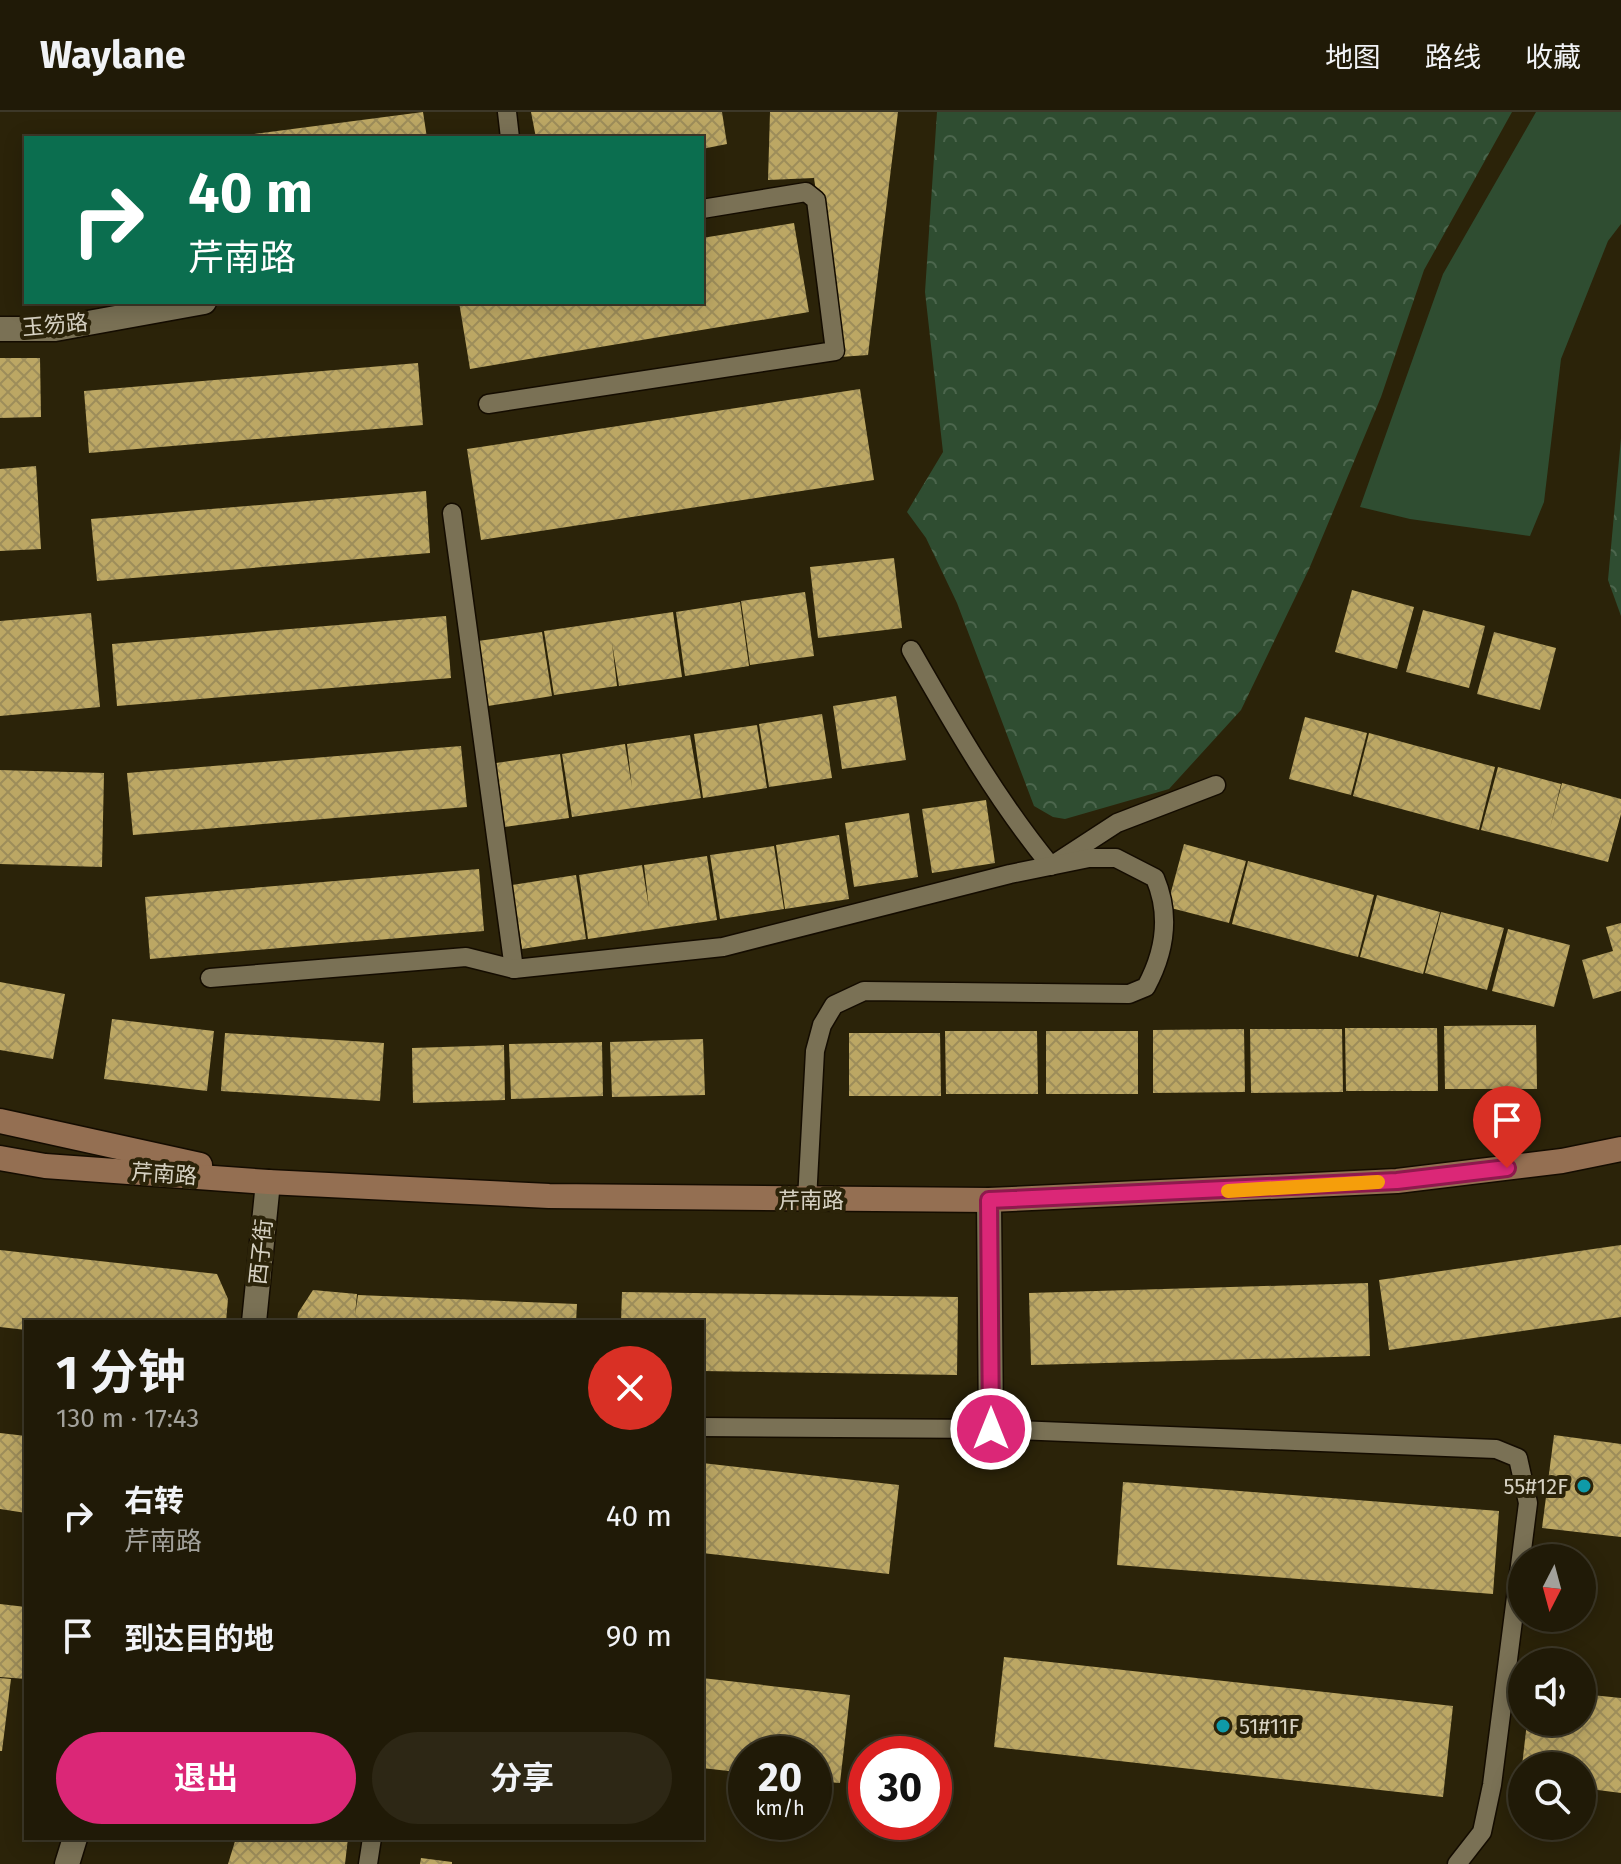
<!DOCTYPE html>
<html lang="zh">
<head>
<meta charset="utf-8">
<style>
	body { margin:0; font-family:"Fira Sans","Noto Sans SC",sans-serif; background:#2d2715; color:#f1f3f6; height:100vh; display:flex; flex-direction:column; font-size:30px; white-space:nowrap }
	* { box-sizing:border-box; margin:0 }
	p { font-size:26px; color:#a2a19b }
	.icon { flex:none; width:44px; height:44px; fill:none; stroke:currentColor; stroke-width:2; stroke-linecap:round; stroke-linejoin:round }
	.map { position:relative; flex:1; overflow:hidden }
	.panel { position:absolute; left:24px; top:1208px; width:680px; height:520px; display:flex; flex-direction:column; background:#201a07; border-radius:0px; box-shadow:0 4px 20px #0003,0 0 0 2px #3d3828 }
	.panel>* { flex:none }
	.hud { position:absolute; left:24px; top:24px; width:680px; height:168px; border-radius:0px; box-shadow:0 4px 20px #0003,0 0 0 2px #3d3828; background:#0b6e4f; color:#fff; overflow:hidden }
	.needle { width:52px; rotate:186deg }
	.controls { position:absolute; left:1508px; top:1432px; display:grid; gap:16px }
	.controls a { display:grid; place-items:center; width:88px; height:88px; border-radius:50%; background:#201a07; box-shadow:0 4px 20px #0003,0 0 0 2px #3d3828; font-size:40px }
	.speed { position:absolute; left:728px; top:1624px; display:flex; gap:16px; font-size:40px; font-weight:700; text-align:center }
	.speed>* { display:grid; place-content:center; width:104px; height:104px; border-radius:50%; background:#201a07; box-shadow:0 4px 20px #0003,0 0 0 2px #3d3828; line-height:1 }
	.speed small { font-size:20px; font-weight:400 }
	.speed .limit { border:12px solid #d22; background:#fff; color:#111 }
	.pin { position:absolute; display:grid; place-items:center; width:68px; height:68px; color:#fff; margin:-82px -34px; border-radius:50% 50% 50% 0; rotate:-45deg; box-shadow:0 0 8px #0007 }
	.pin .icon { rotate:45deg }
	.me { position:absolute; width:88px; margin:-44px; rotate:0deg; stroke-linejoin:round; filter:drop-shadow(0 0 6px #0008) }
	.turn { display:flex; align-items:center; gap:28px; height:168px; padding:0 32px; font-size:36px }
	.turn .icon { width:104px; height:104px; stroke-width:2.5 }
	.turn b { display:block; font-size:56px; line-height:68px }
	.round { display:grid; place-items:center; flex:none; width:84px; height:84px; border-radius:42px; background:#2d2715 }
	.headline { display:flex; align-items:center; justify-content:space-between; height:136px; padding:0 32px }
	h1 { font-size:48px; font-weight:700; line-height:60px }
	.cta { display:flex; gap:16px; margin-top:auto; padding:16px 32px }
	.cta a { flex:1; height:92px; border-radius:48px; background:#db2777; color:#fff; font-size:32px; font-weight:700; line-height:92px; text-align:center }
	.cta a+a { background:#2d2715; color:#f1f3f6 }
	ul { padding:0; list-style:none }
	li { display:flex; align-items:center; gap:24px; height:120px; padding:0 32px }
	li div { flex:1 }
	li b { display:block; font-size:30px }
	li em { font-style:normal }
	header { display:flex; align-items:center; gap:48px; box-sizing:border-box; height:112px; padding:0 40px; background:#201a07; border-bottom:2px solid #3d3828 }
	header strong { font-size:38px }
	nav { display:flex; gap:44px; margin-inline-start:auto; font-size:28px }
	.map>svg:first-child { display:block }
</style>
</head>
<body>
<header>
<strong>Waylane</strong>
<nav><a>地图</a><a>路线</a><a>收藏</a></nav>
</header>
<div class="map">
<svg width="1621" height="1752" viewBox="0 0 1621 1752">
	<defs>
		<pattern id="forest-crowns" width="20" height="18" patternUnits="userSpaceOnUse" patternTransform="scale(2)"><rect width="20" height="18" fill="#2f4d31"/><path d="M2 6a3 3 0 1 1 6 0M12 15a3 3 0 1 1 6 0" fill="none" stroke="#4c664d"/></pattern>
		<pattern id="building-cross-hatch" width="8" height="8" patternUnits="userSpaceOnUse" patternTransform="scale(2)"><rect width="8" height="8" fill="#bca764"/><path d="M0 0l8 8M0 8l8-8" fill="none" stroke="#9d8d5a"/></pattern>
	</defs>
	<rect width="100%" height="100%" fill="#2b2309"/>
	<polygon fill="#2f4d31" points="1536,0 1621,0 1621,112 1608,129 1561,247 1544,390 1530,424 1410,407 1360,395 1443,162"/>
	<g fill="url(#forest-crowns)">
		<polygon points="937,0 1512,0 1424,158 1381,285 1309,457 1241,598 1169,677 1065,707 1053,705 1034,694 957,491 926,426 907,400 943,340 925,180"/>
		<polygon points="1621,326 1621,504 1608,468"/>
	</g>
	<g fill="url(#building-cross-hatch)">
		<polygon points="423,0 427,26 239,26 239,24"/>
		<polygon points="531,0 722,0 727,32 702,37 702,26 536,26"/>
		<polygon points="770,0 898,0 868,243 840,245 814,66 768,68"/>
		<polygon points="794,111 809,200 470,257 459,190 702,190 702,126"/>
		<polygon points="0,246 40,246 41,305 0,306"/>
		<polygon points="418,251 423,313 89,341 84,279"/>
		<polygon points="860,277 874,368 481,428 467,337"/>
		<polygon points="36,354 41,437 0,439 0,357"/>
		<polygon points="426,379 430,441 97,469 91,407"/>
		<polygon points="894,446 902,516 818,526 810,455"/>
		<polygon points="1352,478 1414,495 1397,557 1335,540"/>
		<polygon points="805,480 814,544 750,553 741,489"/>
		<polygon points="740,490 749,554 685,564 676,500"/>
		<polygon points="1423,498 1485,514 1469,576 1406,560"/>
		<polygon points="673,500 682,565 619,574 612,531 617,574 554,583 544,519"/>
		<polygon points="91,501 100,595 0,604 0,509"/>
		<polygon points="446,504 451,566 117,594 112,532"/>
		<polygon points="542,520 552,584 488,594 478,529"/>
		<polygon points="1494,520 1556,536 1540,598 1477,582"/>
		<polygon points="896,584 906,648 842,657 833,594"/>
		<polygon points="822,602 832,666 769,675 759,612"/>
		<polygon points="1305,605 1367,621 1351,683 1289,667"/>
		<polygon points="757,613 767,676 703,686 694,622"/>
		<polygon points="1369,621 1495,655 1479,718 1353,684"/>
		<polygon points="690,623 701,686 572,705 562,642 625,632 632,675 627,632"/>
		<polygon points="461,634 467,695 133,723 127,661"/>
		<polygon points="560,642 569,706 505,715 496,651"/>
		<polygon points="1498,655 1561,672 1550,716 1562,671 1621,687 1621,702 1608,750 1481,718"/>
		<polygon points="0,658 104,661 102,755 0,752"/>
		<polygon points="986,688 995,751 932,761 922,697"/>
		<polygon points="909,701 918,765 854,775 845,711"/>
		<polygon points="839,723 849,787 785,797 776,733"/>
		<polygon points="1184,732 1246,749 1229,811 1167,795"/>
		<polygon points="774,734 784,797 720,807 710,743"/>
		<polygon points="707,744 717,808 588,827 579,763 642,753 649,796 644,753"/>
		<polygon points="1248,749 1374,783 1358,845 1232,812"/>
		<polygon points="479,757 484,819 150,847 145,785"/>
		<polygon points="576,763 586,827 522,837 512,773"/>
		<polygon points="1377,783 1440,800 1423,862 1360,845"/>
		<polygon points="1441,800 1504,816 1487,878 1425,861"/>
		<polygon points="1621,811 1621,879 1593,887 1582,848 1613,839 1606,815"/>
		<polygon points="1508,817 1570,833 1554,895 1492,879"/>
		<polygon points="0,870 65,882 53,947 0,938"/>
		<polygon points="112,907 214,919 207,979 104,967"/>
		<polygon points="1536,913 1537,977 1445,977 1444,914"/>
		<polygon points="1345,916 1437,916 1438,979 1346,979"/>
		<polygon points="1244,917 1245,980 1153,981 1153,918"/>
		<polygon points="1250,917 1342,917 1343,980 1251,981"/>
		<polygon points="945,919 1037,919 1038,982 946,982"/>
		<rect x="1046" y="919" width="92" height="63"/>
		<polygon points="225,921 384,931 380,989 221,979"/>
		<polygon points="849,921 940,921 941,984 849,984"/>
		<polygon points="703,927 705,983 612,985 610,930"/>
		<polygon points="602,930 603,984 511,987 509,932"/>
		<polygon points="504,933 505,988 413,991 412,936"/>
		<polygon points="1621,1133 1621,1205 1389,1238 1379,1168"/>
		<polygon points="0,1138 217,1162 228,1187 226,1210 26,1210 26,1218 0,1215"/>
		<polygon points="1368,1171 1370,1244 1031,1253 1029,1181"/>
		<polygon points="313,1178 357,1182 355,1203 358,1183 577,1192 576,1210 297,1210 298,1201"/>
		<polygon points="622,1180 958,1185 957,1263 702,1259 702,1210 621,1210"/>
		<polygon points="0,1321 26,1324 26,1401 0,1397"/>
		<polygon points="1554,1323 1621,1332 1621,1425 1542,1416"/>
		<polygon points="702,1351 899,1373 889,1462 702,1441"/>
		<polygon points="1123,1370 1499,1399 1493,1482 1117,1453"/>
		<polygon points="0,1492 26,1495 26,1567 0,1565"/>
		<polygon points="1004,1545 1453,1594 1443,1685 994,1635"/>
		<polygon points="0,1566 11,1567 2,1639 0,1639"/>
		<polygon points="702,1566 850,1583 840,1671 814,1669 814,1642 746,1642 746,1661 702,1656"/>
		<polygon points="1582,1582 1621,1586 1621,1681 1582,1676 1582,1654 1522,1654 1527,1610 1582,1610"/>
		<polygon points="236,1726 348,1726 345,1752 228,1752"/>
		<polygon points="421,1746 452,1750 452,1752 420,1752"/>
	</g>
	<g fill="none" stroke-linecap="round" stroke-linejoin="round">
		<g stroke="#140c00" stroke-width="21">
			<g id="service">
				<polyline points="507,0 510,26"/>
				<polyline points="488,292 835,239 816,88 806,80 702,97"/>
				<polyline points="452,401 514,857"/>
				<path d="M911,538C954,613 996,687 1051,754L1117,711L1216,673"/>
				<path d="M210,866L466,845L514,857L723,835L1010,762L1089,746H1116L1155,766C1171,804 1165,840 1146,875L1129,882L864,879L834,893L822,913L815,939L807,1088"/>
				<polyline points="702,1315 991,1317 1496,1337 1518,1346 1528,1391 1492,1673 1482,1720 1457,1752"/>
				<polyline points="368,1752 372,1726"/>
			</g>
		</g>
		<g stroke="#140c00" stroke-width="27">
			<g id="minor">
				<polyline points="0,217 55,217 204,190"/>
				<polyline points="989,1088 991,1317"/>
				<polyline points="254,1210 268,1070"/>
				<polyline points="67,1752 75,1726"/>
			</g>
		</g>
		<g stroke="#140c00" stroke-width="27">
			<g id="secondary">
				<polyline points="0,1009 200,1053"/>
				<polyline points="0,1046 45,1054 268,1070 549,1084 989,1088 1397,1069 1562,1049 1621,1037"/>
			</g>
		</g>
		<use href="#service" stroke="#7a7155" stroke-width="18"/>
		<use href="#minor" stroke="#7a7155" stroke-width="24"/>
		<use href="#secondary" stroke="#946f52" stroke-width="24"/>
	</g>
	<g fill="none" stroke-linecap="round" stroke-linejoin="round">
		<g stroke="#8e194d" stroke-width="20">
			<polyline id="route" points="991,1317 989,1088 1397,1069 1507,1056"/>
		</g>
		<use href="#route" stroke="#db2777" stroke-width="14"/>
		<polyline stroke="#f59e0b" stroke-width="14" points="1228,1079 1378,1070"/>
	</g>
	<g fill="#0f9aa8" stroke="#2b2309" stroke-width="3">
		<circle cx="1584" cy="1374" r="8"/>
		<circle cx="1223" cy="1614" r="8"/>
	</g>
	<g text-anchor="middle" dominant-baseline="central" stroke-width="8" stroke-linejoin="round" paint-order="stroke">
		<g font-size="22" fill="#d7d2c3" stroke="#2b2309">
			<text transform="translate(55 213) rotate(-5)">玉笏路</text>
			<text transform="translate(164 1062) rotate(4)">芹南路</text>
			<text x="811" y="1088">芹南路</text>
			<text transform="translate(261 1140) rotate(-84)">西子街</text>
		</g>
		<g font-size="22" fill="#d7d2c3" stroke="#2b2309" text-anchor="end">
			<text x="1568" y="1374">55#12F</text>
			<text x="1239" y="1614" text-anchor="start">51#11F</text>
		</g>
	</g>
</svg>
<div class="controls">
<a><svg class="needle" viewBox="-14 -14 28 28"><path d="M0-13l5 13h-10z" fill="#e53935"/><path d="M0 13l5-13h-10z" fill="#a2a19b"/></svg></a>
<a><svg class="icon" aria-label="sound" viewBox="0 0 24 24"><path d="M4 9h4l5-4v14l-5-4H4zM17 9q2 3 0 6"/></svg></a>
<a><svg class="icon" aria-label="search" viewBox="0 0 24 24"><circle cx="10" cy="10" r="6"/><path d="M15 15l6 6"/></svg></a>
</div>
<div class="speed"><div>20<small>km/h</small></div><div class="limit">30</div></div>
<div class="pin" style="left:1507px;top:1056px;background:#d93025"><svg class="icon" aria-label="arrive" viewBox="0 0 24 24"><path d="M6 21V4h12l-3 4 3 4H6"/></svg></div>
<svg class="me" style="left:991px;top:1317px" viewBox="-20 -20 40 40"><circle r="17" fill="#db2777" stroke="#fff" stroke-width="3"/><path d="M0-11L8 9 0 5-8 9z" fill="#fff"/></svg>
<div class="hud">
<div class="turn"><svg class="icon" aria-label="right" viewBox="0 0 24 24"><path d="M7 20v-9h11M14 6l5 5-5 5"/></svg><div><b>40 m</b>芹南路</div></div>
</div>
<section class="panel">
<div class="headline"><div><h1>1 分钟</h1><p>130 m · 17:43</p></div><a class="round" style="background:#d93025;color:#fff"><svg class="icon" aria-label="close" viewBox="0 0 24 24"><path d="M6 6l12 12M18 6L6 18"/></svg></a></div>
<ul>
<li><svg class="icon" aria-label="right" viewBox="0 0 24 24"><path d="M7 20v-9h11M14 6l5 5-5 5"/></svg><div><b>右转</b><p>芹南路</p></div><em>40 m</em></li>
<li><svg class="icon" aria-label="arrive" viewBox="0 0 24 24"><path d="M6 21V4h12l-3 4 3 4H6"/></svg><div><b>到达目的地</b></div><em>90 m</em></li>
</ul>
<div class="cta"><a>退出</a><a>分享</a></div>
</section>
</div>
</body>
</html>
